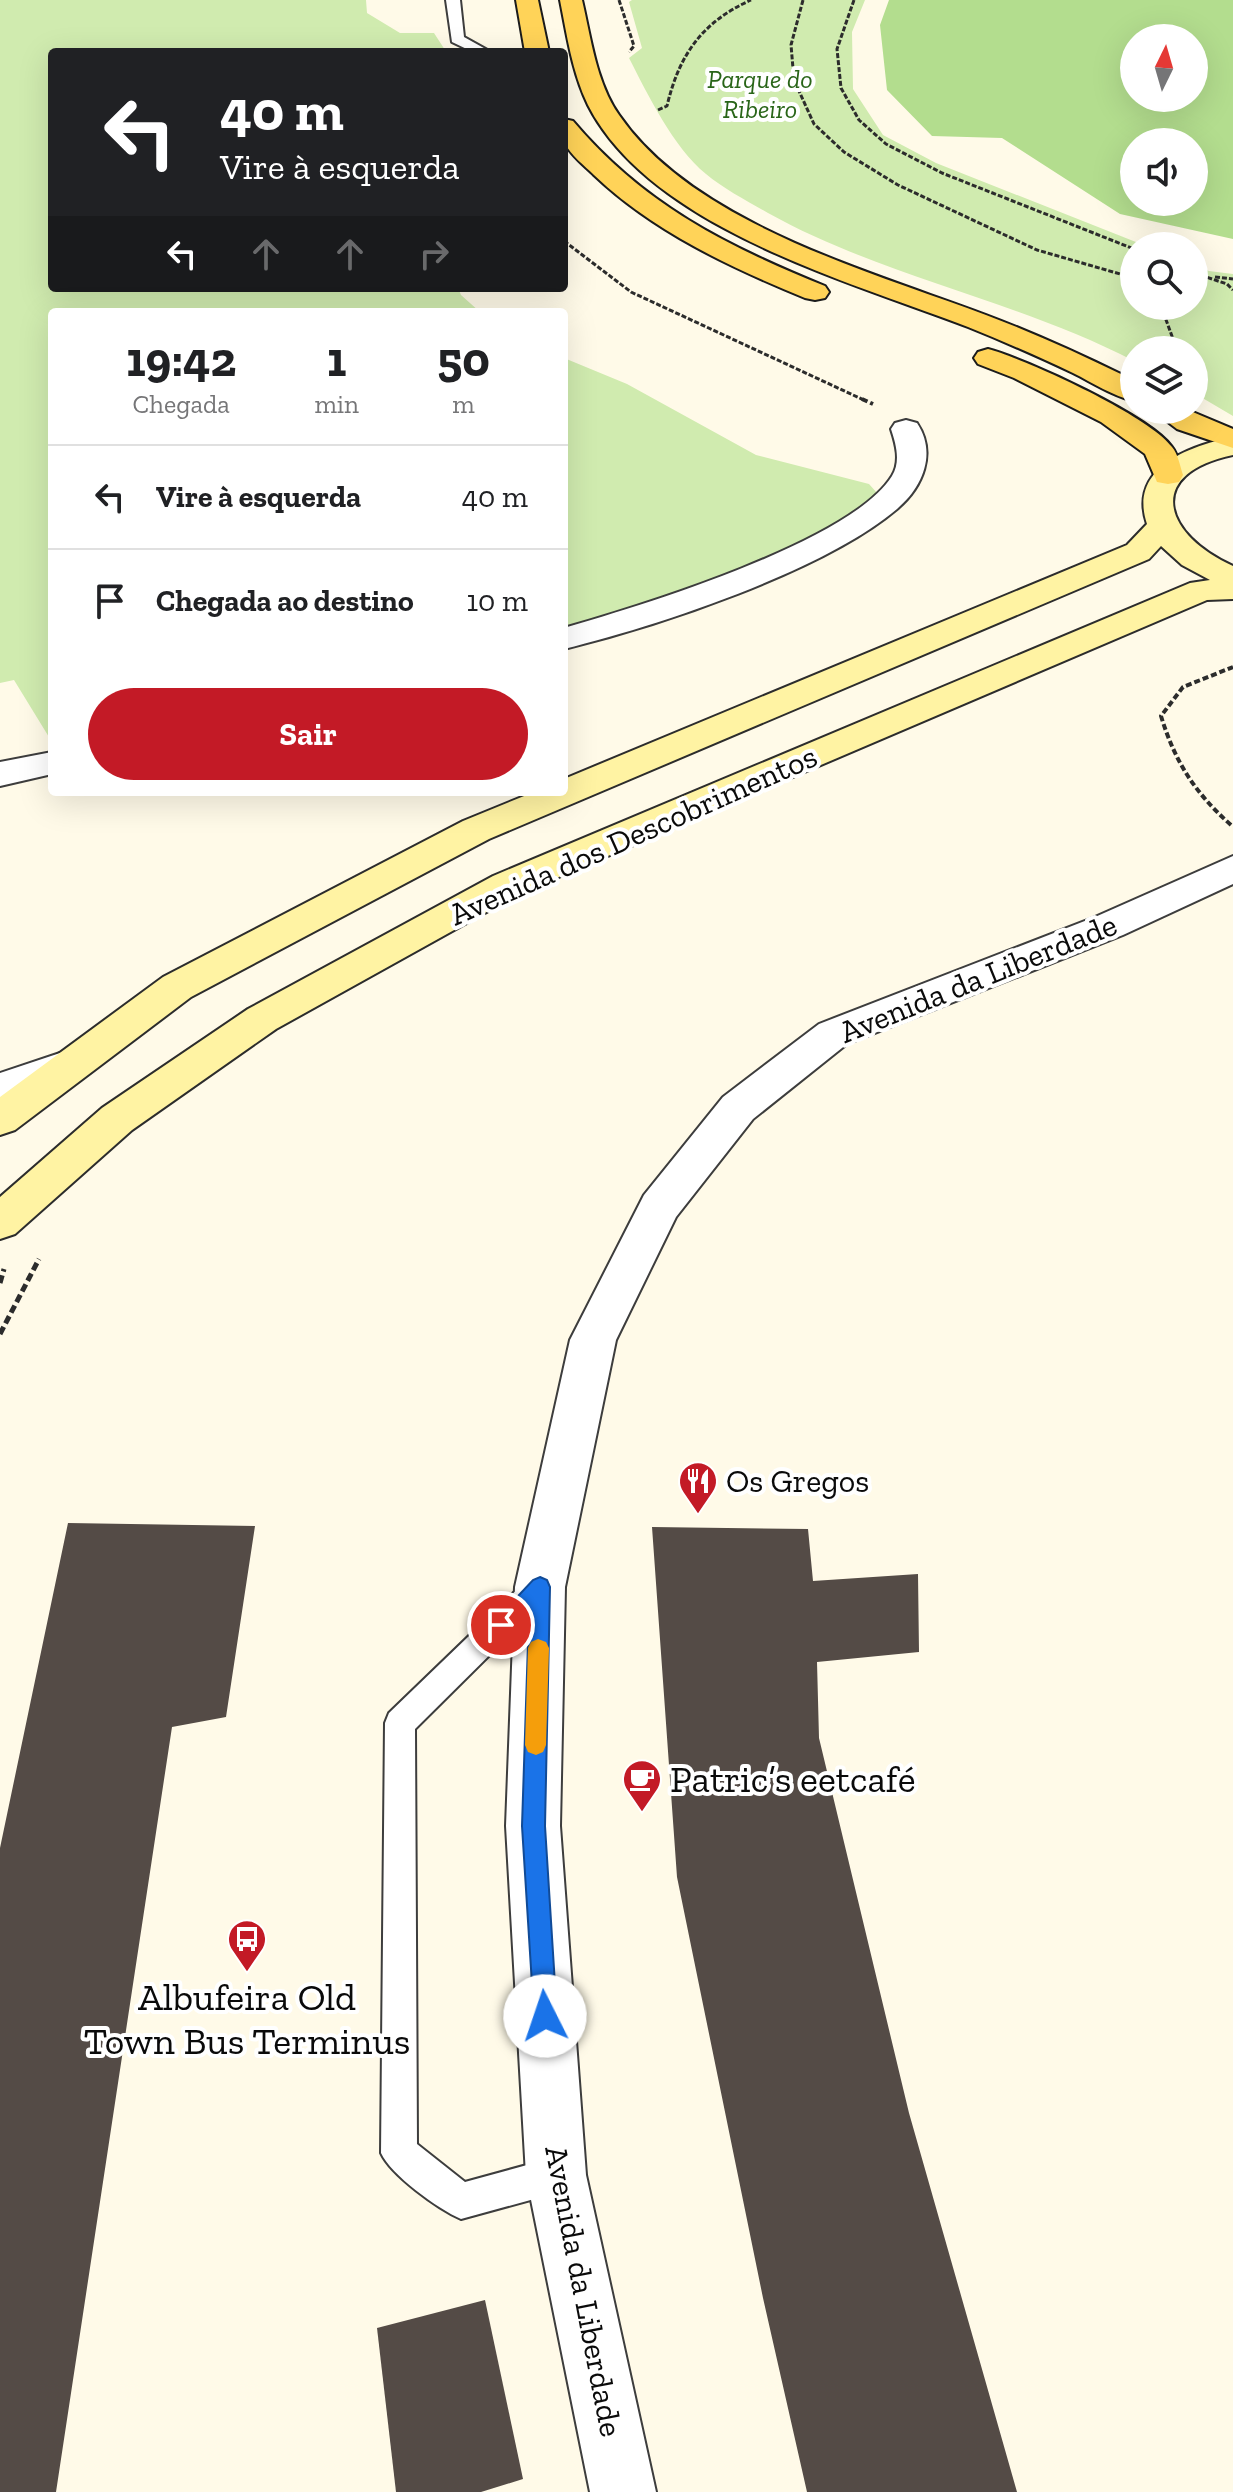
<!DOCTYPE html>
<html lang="pt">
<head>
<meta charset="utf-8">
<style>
	body { margin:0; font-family:"Zilla Slab",serif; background:#f6f6f6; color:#202124; height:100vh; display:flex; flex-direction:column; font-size:30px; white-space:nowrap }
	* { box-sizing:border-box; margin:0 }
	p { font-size:26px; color:#757577 }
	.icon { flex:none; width:44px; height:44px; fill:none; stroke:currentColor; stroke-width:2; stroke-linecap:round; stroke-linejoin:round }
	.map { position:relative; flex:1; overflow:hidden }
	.details { position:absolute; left:48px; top:308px; width:520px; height:488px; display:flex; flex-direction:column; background:#fff; border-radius:8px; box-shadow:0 8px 32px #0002 }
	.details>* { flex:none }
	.hud { position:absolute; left:48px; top:48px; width:520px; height:244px; border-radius:8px; box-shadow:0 8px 32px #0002; background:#202124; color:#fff; overflow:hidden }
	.needle { width:52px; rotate:5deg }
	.controls { position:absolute; left:1120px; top:24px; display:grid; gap:16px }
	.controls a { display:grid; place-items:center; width:88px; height:88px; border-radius:50%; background:#fff; box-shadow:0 8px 32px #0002; font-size:40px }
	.pin { position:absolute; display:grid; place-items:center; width:68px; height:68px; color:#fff; margin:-34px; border:4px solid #fff; border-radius:50%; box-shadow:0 2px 8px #0007 }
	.me { position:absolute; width:88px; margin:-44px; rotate:356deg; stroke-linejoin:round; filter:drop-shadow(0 0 6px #0008) }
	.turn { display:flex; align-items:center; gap:28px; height:168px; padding:0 40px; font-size:36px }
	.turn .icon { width:104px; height:104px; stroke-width:2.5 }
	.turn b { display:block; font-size:56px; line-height:68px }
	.lanes { display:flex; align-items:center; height:76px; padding:0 40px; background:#0003; justify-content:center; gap:40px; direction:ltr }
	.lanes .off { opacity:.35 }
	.eta { display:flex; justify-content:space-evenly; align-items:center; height:136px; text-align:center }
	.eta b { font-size:48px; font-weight:800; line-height:56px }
	.primary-button { display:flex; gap:16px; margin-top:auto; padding:16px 40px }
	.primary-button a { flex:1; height:92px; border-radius:48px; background:#c31a26; color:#fff; font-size:32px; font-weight:800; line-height:92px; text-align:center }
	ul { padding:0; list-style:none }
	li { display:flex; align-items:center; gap:24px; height:104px; padding:0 40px; border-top:2px solid #e0e0e0 }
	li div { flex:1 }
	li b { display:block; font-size:30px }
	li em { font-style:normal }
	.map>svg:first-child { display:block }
</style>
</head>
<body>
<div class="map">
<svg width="1233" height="2492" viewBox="0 0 1233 2492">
	<rect width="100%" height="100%" fill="#fffae8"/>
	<g fill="#d0ebaf">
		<polygon points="0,0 366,0 367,13 400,33 434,33 445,50 52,52 52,288 458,288 461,295 480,312 52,312 52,742 14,680 0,683"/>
		<path d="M632,0H865L852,32L853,89L883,135L936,163L1146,246H1134V306H1194V265L1209,271L1233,274V416L1194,393V350H1134V361C1017,300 883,277 768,213C747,201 724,189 706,174C673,147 648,95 629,58L642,48L629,2Z"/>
		<polygon points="564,358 627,384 756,455 869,484 887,504 830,538 564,639"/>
	</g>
	<path fill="#b3dd8e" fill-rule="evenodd" d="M889,0H1233V239L1120,214L1002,138L932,136L887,90L880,25ZM1134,38H1194V98H1134ZM1134,142H1194V202H1134Z"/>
	<g fill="#544b46">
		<polygon points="68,1523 255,1526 226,1717 172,1727 56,2492 0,2492 0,1848"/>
		<polygon points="652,1527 808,1529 813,1581 918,1574 919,1652 817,1662 819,1738 909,2113 1017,2492 807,2492 763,2298 677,1877"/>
		<polygon points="485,2300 523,2479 481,2492 396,2492 377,2328"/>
	</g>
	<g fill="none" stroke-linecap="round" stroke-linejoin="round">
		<g stroke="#3d3d3d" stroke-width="4">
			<g id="service">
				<polygon points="446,0 460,0 464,37 491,52 473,52 452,42"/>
				<path d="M537,1576L547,1580L552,1589L547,1598L415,1729L417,2144L465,2182L556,2157L569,2162L574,2175L569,2188L556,2193L461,2219C438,2209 391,2175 381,2153L385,1723L389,1713L527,1580Z"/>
			</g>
		</g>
		<g stroke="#3d3d3d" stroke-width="4">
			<g id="minor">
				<path d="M906,420L917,423C937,453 923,487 897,509C824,571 658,626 564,649V628C640,606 851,542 892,476C901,462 896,444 891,429L895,423Z"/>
				<polygon points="52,752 52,774 0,786 0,762"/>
				<polygon points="72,1049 86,1053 92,1064 86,1075 0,1104 0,1073"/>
			</g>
		</g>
		<g stroke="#3d3d3d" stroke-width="4">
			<polygon id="tertiary" points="1233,856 1233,884 1123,935 847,1044 753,1119 676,1217 616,1340 565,1587 560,1826 586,2175 656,2492 590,2492 526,2175 506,1826 515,1587 570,1340 644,1195 723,1097 819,1024 1095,917"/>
		</g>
		<g stroke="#2c2c2c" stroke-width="4">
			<path id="secondary" d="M1233,437V455C1143,474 1164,535 1233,566V599L1207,600L519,894L276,1029L132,1130L15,1234L0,1239V1197L102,1108L248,1009L493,876L1190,583L1210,580L1182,565L1161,546L1149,559L489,839L191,997L15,1130L0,1135V1097L163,977L463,821L534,792H564V779L1127,545L1147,524C1128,468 1189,446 1233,437Z"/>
		</g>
		<g stroke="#1b1b1b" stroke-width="4">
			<g id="primary">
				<polygon points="516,0 538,0 549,52 525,52"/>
				<path d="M560,0H582C591,38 596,82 619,115C693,223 869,271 986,315C1034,333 1080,354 1125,376L1134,381V401C1113,396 1093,383 1073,373C1039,357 1003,341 968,327C848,281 650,227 588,105C572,72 567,35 560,0Z"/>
				<path d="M564,119L573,121C643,204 726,246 825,286L829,292L825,298L815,300L805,298C730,267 654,232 594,175C585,166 570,155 565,143C562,137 564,126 564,119Z"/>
				<path d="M988,349C1026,359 1150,416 1172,447C1178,454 1180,466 1183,475L1179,482L1168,484L1157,482L1145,454L1101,422L1014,378L978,364L974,358L978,352Z"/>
				<polygon points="1152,410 1188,410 1233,429 1233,448 1177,429"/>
			</g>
		</g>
		<g stroke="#2c2c2c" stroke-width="3" stroke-dasharray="5 2" stroke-linecap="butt">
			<polyline points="619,0 634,46 629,52"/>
			<polyline points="803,0 791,45 794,80 814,124 844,152 898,185 1037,250 1134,278"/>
			<polyline points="854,0 837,49 841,88 859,120 886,144 942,173 1134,249"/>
			<path d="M658,110L667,106C679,55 702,22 751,0"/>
			<polyline points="564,241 631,292 866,401"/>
			<polyline points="1194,273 1227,284 1233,290"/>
			<polyline points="1215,277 1233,279"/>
			<polyline points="1161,306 1177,350"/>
		</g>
		<g stroke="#2c2c2c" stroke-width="4" stroke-dasharray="6 3" stroke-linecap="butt">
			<polyline points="862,399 873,404"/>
			<path d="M1231,825C1195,793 1175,762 1161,716L1183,687L1233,667"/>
		</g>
		<g stroke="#2c2c2c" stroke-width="5" stroke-dasharray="8 4" stroke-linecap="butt">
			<polyline points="0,1283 4,1269"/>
			<polyline points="0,1334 39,1259"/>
		</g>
		<use href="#service" fill="#fff" fill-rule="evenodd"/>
		<use href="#minor" fill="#fff" fill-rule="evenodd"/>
		<use href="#tertiary" fill="#fff" fill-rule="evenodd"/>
		<use href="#secondary" fill="#fff3a3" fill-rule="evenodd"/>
		<use href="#primary" fill="#ffd358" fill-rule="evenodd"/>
	</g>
	<polygon fill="#1a73e8" stroke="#114b97" stroke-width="2" points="540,1577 547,1580 550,1587 545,1826 557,2016 554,2025 545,2028 537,2025 534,2016 522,1826 529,1612 509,1631 501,1634 494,1631 491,1625 533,1580"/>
	<polygon fill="#f59e0b" points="538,1639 546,1642 549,1648 546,1745 543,1752 536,1755 528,1752 525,1745 528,1648 531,1642"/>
	<defs>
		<g id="restaurant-pin" transform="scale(2)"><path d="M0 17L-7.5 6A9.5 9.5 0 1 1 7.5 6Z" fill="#c31a26" stroke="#fff"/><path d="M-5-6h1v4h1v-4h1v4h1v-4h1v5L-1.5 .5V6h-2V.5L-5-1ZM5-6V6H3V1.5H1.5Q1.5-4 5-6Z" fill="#fff"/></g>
		<g id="cafe-pin" transform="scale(2)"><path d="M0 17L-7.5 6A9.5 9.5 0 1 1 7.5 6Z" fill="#c31a26" stroke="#fff"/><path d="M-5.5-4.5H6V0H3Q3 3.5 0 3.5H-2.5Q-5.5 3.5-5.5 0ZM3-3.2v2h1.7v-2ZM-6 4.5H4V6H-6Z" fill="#fff"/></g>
		<g id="bus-pin" transform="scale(2)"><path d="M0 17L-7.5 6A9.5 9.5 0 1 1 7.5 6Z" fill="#c31a26" stroke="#fff"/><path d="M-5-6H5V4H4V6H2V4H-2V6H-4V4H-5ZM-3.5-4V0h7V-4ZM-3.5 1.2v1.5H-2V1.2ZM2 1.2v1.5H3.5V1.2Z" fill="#fff"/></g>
	</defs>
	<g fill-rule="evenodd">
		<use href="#restaurant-pin" x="698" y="1481"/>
		<use href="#cafe-pin" x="642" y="1779"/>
		<use href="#bus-pin" x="247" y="1939"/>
	</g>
	<g text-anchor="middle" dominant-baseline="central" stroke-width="8" stroke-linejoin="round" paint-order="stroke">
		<g font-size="26" font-style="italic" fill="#296518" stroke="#fff">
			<text x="760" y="79">Parque do<tspan x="760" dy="30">Ribeiro</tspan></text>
		</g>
		<g font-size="32" fill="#0a0a0a" stroke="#fff">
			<text transform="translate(633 835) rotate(-24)">Avenida dos Descobrimentos</text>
			<text transform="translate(978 978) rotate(-22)">Avenida da Liberdade</text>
			<text transform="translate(584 2291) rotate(79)">Avenida da Liberdade</text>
		</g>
		<g font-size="32" fill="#0a0a0a" stroke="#fff" text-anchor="start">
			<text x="726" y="1481">Os Gregos</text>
		</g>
		<g font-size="38" fill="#0a0a0a" stroke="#fff" text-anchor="start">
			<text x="670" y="1779">Patric’s eetcafé</text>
			<text x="247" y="1997" text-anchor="middle">Albufeira Old<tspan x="247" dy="44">Town Bus Terminus</tspan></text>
		</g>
	</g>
</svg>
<div class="controls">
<a><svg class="needle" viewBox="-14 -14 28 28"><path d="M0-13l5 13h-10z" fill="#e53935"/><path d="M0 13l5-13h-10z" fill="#757577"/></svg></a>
<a><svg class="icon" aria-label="sound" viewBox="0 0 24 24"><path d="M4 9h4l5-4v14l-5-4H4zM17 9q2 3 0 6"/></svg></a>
<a><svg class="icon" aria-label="search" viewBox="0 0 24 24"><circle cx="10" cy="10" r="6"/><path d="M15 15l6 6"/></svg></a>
<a><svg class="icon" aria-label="layers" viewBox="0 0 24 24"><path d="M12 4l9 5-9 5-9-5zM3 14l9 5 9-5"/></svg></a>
</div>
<div class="pin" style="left:501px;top:1625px;background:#d93025"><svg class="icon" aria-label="arrive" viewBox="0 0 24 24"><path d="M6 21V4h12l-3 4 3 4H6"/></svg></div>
<svg class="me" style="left:545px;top:2016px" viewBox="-20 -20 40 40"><circle r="19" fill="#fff"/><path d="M0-13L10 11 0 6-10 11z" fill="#1a73e8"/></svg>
<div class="hud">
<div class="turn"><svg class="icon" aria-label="left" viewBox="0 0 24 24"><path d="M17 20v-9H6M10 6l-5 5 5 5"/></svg><div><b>40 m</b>Vire à esquerda</div></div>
<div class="lanes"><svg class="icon" aria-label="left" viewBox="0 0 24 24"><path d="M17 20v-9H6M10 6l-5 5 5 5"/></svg><svg class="icon off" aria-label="ahead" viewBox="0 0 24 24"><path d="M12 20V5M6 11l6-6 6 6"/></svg><svg class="icon off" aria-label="ahead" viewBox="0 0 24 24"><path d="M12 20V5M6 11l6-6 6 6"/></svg><svg class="icon off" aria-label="right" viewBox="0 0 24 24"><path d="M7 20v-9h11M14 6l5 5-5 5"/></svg></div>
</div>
<section class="details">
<div class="eta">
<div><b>19:42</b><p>Chegada</p></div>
<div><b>1</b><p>min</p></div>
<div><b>50</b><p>m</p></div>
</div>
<ul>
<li><svg class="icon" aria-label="left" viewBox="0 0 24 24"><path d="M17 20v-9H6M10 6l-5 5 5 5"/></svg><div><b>Vire à esquerda</b></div><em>40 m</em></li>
<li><svg class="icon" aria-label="arrive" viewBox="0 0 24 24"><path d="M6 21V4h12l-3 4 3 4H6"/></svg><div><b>Chegada ao destino</b></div><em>10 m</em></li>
</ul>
<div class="primary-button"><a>Sair</a></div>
</section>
</div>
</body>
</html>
